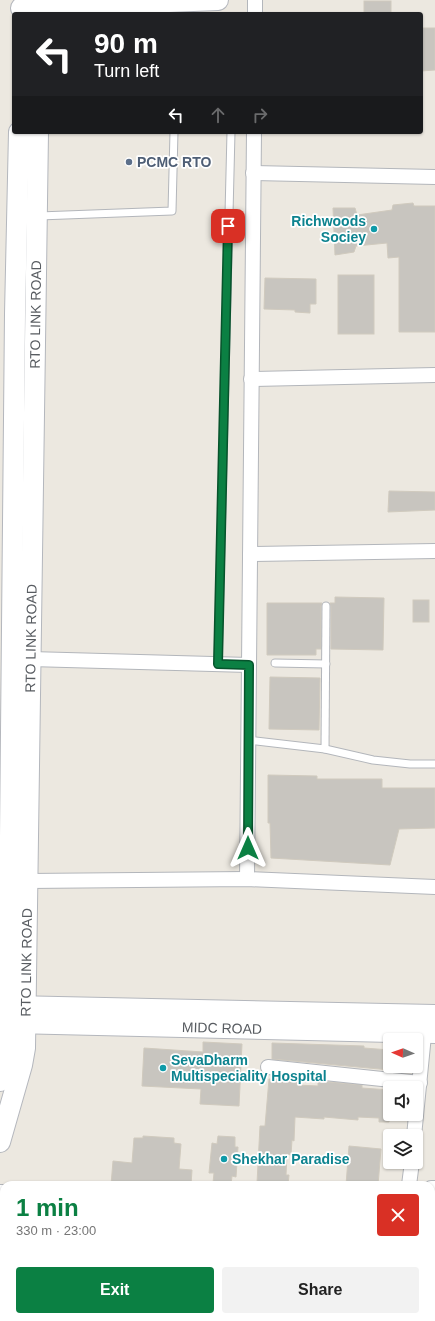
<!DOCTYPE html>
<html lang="en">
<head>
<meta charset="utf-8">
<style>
	body { margin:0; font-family:Arial,sans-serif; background:#f2f2f2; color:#222; height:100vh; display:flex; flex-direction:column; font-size:15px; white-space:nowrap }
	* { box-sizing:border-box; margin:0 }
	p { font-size:13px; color:#767676 }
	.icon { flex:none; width:22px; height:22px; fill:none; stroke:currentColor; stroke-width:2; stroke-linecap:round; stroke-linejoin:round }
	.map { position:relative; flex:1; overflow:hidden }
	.side { position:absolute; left:0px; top:1181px; width:435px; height:140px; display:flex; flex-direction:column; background:#fff; border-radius:12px 12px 0 0; box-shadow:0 1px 3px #0004 }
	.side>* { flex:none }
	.top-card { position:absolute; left:12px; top:12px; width:411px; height:122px; border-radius:4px; box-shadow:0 1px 3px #0004; background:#202124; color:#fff; overflow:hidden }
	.needle { width:26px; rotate:272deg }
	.fabs { position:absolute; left:383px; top:1033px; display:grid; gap:8px }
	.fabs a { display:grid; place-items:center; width:40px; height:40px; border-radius:4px; background:#fff; box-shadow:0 1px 3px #0004; font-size:20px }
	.pin { position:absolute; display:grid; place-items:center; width:34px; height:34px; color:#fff; margin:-17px; border-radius:8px; box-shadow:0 2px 6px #0006 }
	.me { position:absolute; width:44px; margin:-22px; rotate:0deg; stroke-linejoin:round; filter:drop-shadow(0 0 3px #0008) }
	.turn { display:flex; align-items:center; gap:14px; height:84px; padding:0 16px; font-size:18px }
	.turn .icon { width:52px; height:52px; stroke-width:2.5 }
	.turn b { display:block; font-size:28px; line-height:34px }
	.lanes { display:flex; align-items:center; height:38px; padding:0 16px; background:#0003; justify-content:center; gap:20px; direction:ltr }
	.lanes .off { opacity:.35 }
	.round { display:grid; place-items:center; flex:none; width:42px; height:42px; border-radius:4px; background:#f2f2f2 }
	.headline { display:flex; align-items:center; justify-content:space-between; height:68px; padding:0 16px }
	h1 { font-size:24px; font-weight:600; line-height:30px; color:#0b8043 }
	.primary-button { display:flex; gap:8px; margin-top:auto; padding:8px 16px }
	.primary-button a { flex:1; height:46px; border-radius:4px; background:#0b8043; color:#fff; font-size:16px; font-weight:600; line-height:46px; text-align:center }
	.primary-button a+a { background:#f2f2f2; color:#222 }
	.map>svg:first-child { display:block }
</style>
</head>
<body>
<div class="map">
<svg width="435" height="1321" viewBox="0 0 435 1321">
	<rect width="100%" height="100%" fill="#ece8e0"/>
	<g fill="#c8c5bf" stroke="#d0cabe">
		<rect x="364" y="1" width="27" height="13"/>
		<polygon points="421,28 435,28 435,70 421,71"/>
		<polygon points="413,203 414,206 435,206 435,332 399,332 399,257 388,258 387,243 356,246 354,252 335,255 333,208 355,208 357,215 392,210 393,205"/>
		<rect x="338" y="275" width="36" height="59"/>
		<polygon points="265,278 316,279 316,304 310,304 310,313 295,312 295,310 264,309"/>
		<polygon points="389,491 435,492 435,510 388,512"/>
		<polygon points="335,597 384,598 383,650 331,649 331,606 330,603 335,603"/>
		<rect x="413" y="600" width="16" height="22"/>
		<polygon points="267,603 322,603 321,606 321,649 316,649 316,655 267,655"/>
		<polygon points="270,677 320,678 319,730 269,729"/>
		<polygon points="268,775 317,776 317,779 382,779 382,788 435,788 435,828 399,829 390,865 271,858 270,823 268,823"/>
		<polygon points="203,1042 242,1044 239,1106 200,1104 201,1089 142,1086 144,1048 203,1052"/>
		<polygon points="272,1043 364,1046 364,1048 390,1050 390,1070 272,1059"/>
		<polygon points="271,1076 297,1079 297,1085 318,1086 318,1081 362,1085 362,1088 390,1090 389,1122 379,1122 379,1118 358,1117 358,1120 324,1117 324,1119 295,1117 294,1141 292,1140 291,1155 287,1154 286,1175 289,1175 288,1185 262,1185 262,1184 257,1183 260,1126 265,1126 269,1079 271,1079"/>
		<polygon points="143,1136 174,1138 174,1143 181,1144 179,1169 192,1170 191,1185 111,1185 113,1161 132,1163 134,1138 143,1138"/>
		<polygon points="218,1136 235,1137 235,1147 238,1147 236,1177 232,1176 231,1185 213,1183 214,1173 209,1173 212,1143 217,1144"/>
		<polygon points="349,1146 381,1149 378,1185 346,1185"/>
	</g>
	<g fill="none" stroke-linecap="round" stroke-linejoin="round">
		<g stroke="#b3b6bb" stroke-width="9">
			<g id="service">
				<polyline points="39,216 172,211 174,132"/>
				<polyline points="275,663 326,664"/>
				<polyline points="218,664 231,132"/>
				<polyline points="248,740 325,749 373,760 410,764 435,764"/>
				<polyline points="325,749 326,606"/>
			</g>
		</g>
		<g stroke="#b3b6bb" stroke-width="16">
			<g id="minor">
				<polyline points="255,14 255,0"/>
				<polyline points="253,173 435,177"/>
				<polyline points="251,379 435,375"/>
				<polyline points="250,554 435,551"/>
				<polyline points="30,659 249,665"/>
				<polyline points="247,879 254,132"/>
				<polyline points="28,881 247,879 435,887"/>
				<polyline points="268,1067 420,1083"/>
				<polyline points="414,1136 425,1025"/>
				<polyline points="409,1185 412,1162"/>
				<polyline points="431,1188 435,1188"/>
				<polyline points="0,1192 4,1192"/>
				<polyline points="431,1231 435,1232"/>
				<polyline points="397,1321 398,1317"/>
			</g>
		</g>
		<g stroke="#b4b7bd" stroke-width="22">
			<g id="secondary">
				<polyline points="21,8 218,0"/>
				<polyline points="12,1006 435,1015"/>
				<path id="s1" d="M13,1023L435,1033"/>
				<polyline points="0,1081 8,1046 15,314 19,132"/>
				<path id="s2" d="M0,1142L22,1065L25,1048L38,132"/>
			</g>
		</g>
		<use href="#service" stroke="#fff" stroke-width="7"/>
		<use href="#minor" stroke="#fff" stroke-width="14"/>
		<use href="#secondary" stroke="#fff" stroke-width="20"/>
	</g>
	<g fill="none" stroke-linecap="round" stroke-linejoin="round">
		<g stroke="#07532c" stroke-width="10">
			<polyline id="route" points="228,226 218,664 249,665 248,848"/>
		</g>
		<use href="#route" stroke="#0b8043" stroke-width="7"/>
	</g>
	<circle fill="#5c6f8a" stroke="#fff" stroke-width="1.5" cx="129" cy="162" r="4"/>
	<g fill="#0f9aa8" stroke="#fff" stroke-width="1.5">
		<circle cx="374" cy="229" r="4"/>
		<circle cx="163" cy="1068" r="4"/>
		<circle cx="224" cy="1159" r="4"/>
	</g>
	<g text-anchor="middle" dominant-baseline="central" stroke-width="3.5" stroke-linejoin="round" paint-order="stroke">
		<g font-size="14" font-weight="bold" fill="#4e5e75" stroke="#fff" text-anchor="start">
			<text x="137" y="162">PCMC RTO</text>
		</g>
		<g font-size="14" font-weight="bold" fill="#0d838f" stroke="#fff" text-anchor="start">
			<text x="366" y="221" text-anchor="end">Richwoods<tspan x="366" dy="16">Sociey</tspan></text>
			<text x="171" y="1060">SevaDharm<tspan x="171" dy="16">Multispeciality Hospital</tspan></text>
			<text x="232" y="1159">Shekhar Paradise</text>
		</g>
		<g font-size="14" fill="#585c61" stroke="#fff">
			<text stroke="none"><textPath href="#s2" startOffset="831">RTO LINK ROAD</textPath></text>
			<text stroke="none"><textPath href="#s2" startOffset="507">RTO LINK ROAD</textPath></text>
			<text stroke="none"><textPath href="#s2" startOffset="183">RTO LINK ROAD</textPath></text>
			<text stroke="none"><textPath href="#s1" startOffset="209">MIDC ROAD</textPath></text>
		</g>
	</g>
</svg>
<div class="fabs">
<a><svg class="needle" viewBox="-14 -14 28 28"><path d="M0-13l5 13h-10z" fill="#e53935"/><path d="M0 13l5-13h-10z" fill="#767676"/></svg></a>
<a><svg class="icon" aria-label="sound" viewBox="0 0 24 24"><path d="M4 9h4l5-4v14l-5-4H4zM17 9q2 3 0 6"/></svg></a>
<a><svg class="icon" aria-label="layers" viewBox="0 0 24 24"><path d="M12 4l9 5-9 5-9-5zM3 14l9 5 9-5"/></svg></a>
</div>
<div class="pin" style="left:228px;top:226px;background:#d93025"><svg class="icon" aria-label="arrive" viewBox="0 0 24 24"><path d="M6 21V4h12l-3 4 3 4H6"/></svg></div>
<svg class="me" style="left:248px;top:848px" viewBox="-20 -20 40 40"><path d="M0-17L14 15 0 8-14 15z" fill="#0b8043" stroke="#fff" stroke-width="4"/></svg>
<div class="top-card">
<div class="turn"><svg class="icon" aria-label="left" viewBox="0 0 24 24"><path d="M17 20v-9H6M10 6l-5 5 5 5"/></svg><div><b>90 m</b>Turn left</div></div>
<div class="lanes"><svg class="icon" aria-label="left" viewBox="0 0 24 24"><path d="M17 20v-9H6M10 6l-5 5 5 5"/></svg><svg class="icon off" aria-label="ahead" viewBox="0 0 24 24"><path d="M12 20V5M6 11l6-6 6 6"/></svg><svg class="icon off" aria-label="right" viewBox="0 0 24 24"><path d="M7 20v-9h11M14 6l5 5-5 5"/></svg></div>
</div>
<section class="side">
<div class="headline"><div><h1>1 min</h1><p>330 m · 23:00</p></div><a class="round" style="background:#d93025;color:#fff"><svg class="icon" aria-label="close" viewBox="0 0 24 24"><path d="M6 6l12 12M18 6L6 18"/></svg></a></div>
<div class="primary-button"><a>Exit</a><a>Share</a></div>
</section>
</div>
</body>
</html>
